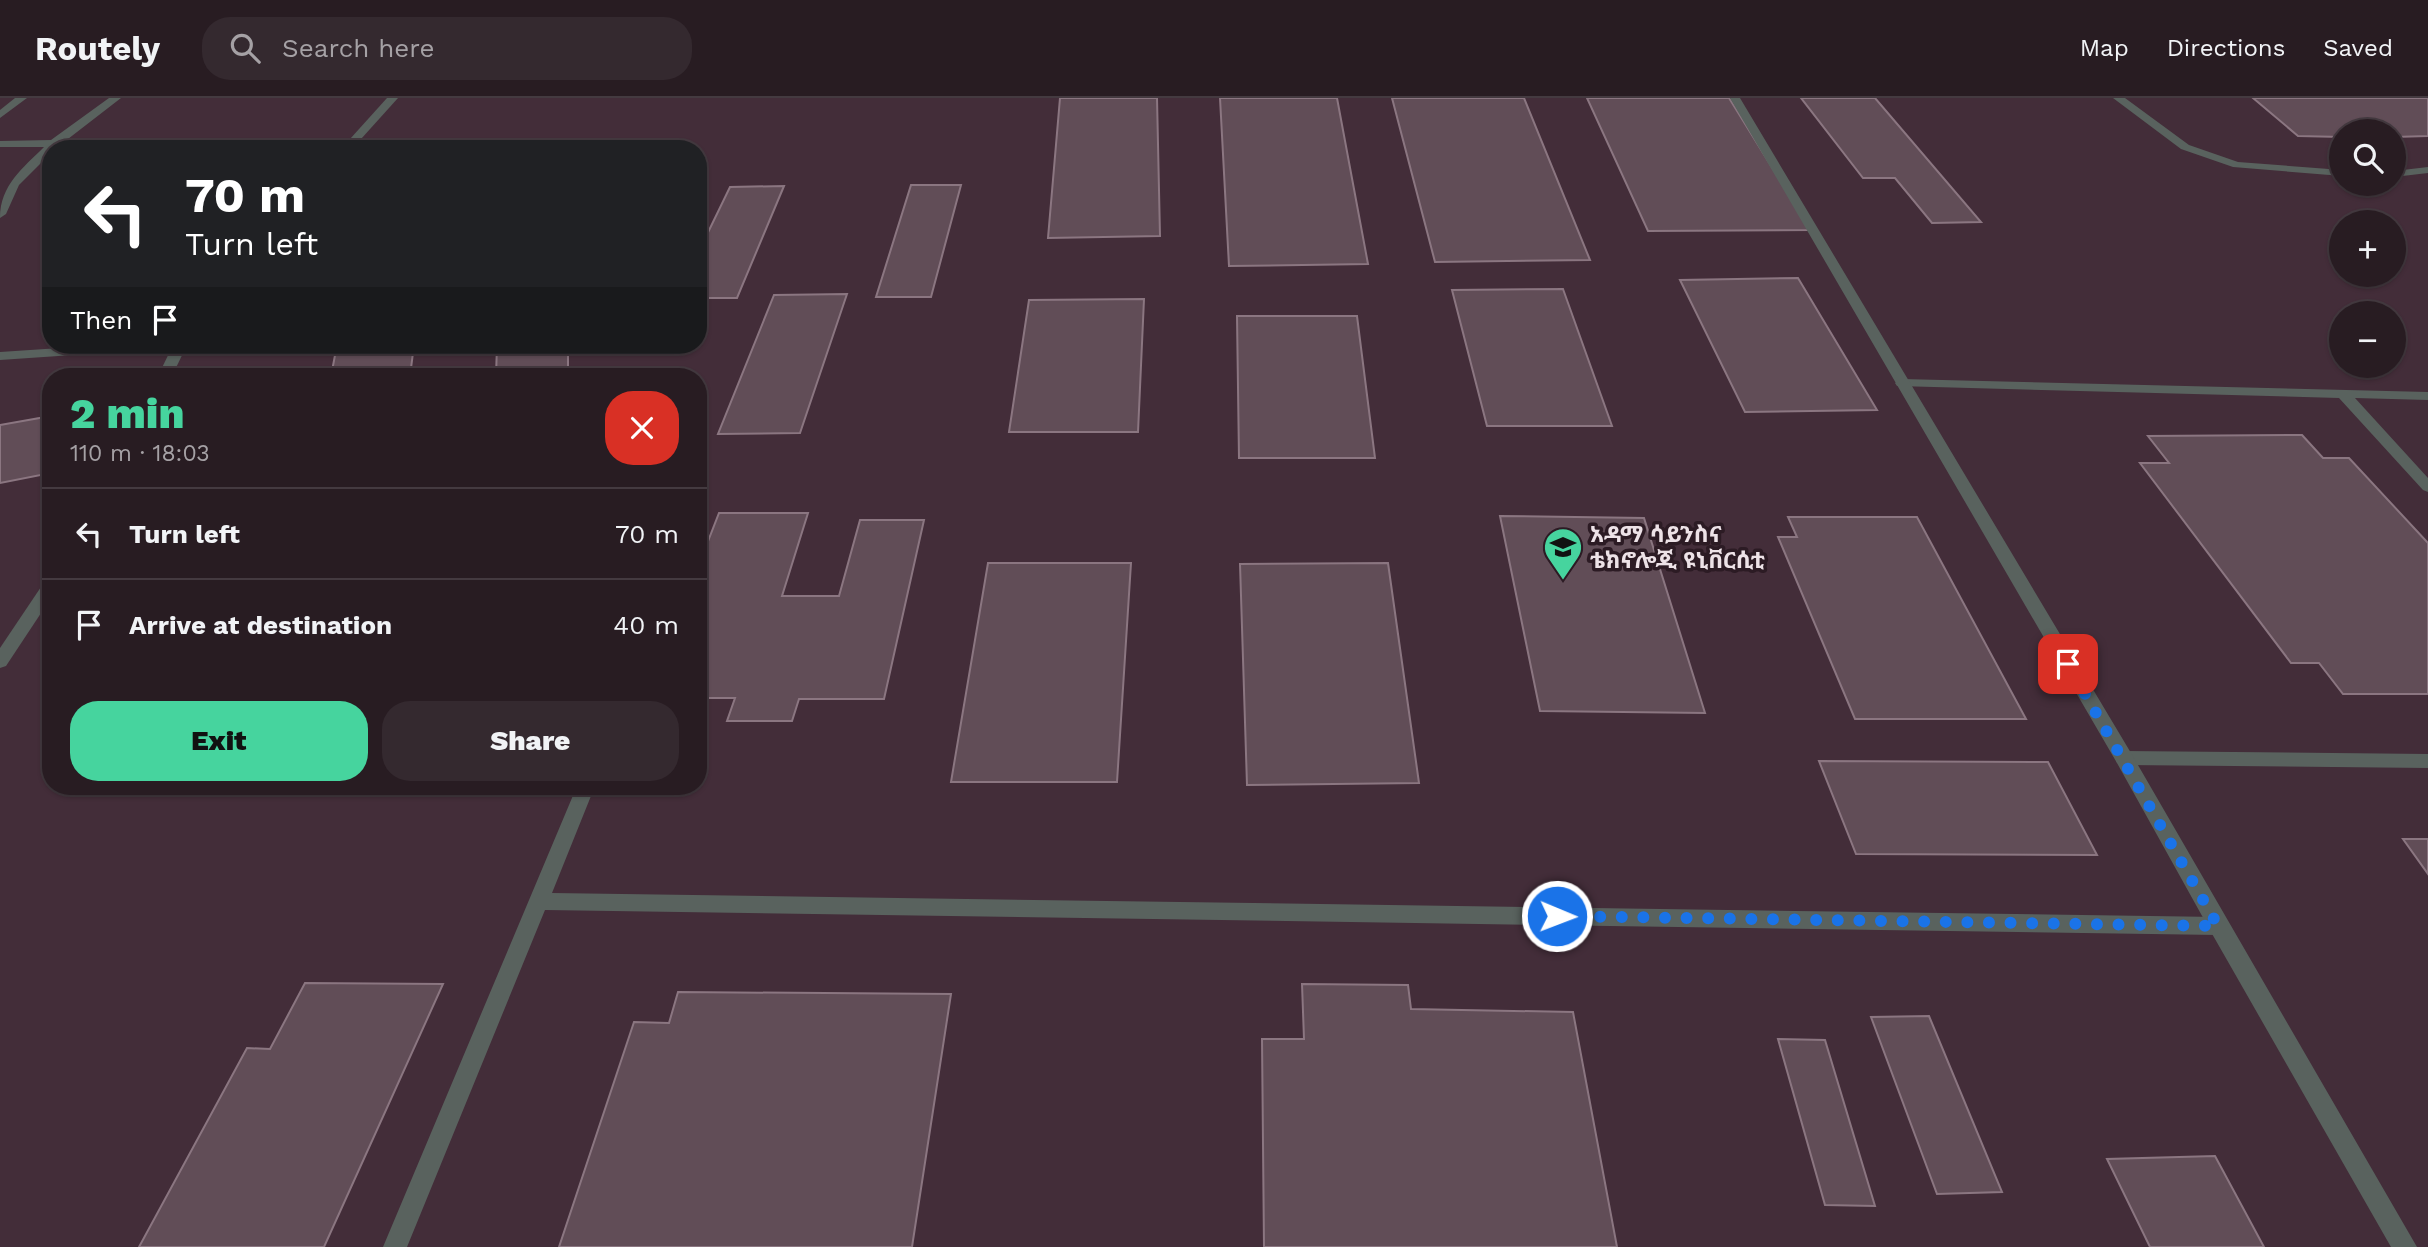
<!DOCTYPE html>
<html lang="en">
<head>
<meta charset="utf-8">
<style>
	body { margin:0; font-family:"Work Sans","Noto Sans Ethiopic",sans-serif; background:#34292f; color:#f1f3f6; height:100vh; display:flex; flex-direction:column; font-size:26px; white-space:nowrap }
	* { box-sizing:border-box; margin:0 }
	p { font-size:23px; color:#a5a1a5 }
	.icon { flex:none; width:38px; height:38px; fill:none; stroke:currentColor; stroke-width:2; stroke-linecap:round; stroke-linejoin:round }
	.map { position:relative; flex:1; overflow:hidden }
	.panel { position:absolute; left:42px; top:270px; width:665px; height:427px; display:flex; flex-direction:column; background:#281c22; border-radius:28px; box-shadow:0 2px 5px #0004,0 0 0 2px #443a40 }
	.panel>* { flex:none }
	.guide { position:absolute; left:42px; top:42px; width:665px; height:214px; border-radius:28px; box-shadow:0 2px 5px #0004,0 0 0 2px #443a40; background:#202124; color:#fff; overflow:hidden }
	.buttons { position:absolute; left:2329px; top:21px; display:grid; gap:14px }
	.buttons a { display:grid; place-items:center; width:77px; height:77px; border-radius:50%; background:#281c22; box-shadow:0 2px 5px #0004,0 0 0 2px #443a40; font-size:35px }
	.pin { position:absolute; display:grid; place-items:center; width:60px; height:60px; color:#fff; margin:-30px; border-radius:14px; box-shadow:0 4px 10px #0006 }
	.me { position:absolute; width:77px; margin:-38px; rotate:91deg; stroke-linejoin:round; filter:drop-shadow(0 0 5px #0008) }
	.turn { display:flex; align-items:center; gap:24px; height:147px; padding:0 28px; font-size:32px }
	.turn .icon { width:91px; height:91px; stroke-width:2.5 }
	.turn b { display:block; font-size:49px; line-height:60px }
	.then { display:flex; align-items:center; height:66px; padding:0 28px; background:#0003; gap:14px; font-size:26px }
	.round { display:grid; place-items:center; flex:none; width:74px; height:74px; border-radius:28px; background:#34292f }
	.headline { display:flex; align-items:center; justify-content:space-between; height:119px; padding:0 28px }
	h1 { font-size:42px; font-weight:800; line-height:52px; color:#46d49e }
	.button { display:flex; gap:14px; margin-top:auto; padding:14px 28px }
	.button a { flex:1; height:80px; border-radius:28px; background:#46d49e; color:#111; font-size:28px; font-weight:800; line-height:80px; text-align:center }
	.button a+a { background:#34292f; color:#f1f3f6 }
	ul { padding:0; list-style:none }
	li { display:flex; align-items:center; gap:21px; height:91px; padding:0 28px; border-top:2px solid #443a40 }
	li div { flex:1 }
	li b { display:block; font-size:26px }
	li em { font-style:normal }
	header { display:flex; align-items:center; gap:42px; box-sizing:border-box; height:98px; padding:0 35px; background:#281c22; border-bottom:2px solid #443a40 }
	header strong { font-size:33px }
	nav { display:flex; gap:38px; margin-inline-start:auto; font-size:24px }
	.search { width:490px; height:63px; background:#34292f; display:flex; align-items:center; gap:18px; box-sizing:border-box; padding:0 24px; border-radius:28px; color:#a5a1a5; font-size:26px }
	.map>svg:first-child { display:block }
</style>
</head>
<body>
<header>
<strong>Routely</strong>
<div class="search"><svg class="icon" aria-label="search" viewBox="0 0 24 24"><circle cx="10" cy="10" r="6"/><path d="M15 15l6 6"/></svg>Search here</div>
<nav><a>Map</a><a>Directions</a><a>Saved</a></nav>
</header>
<div class="map">
<svg width="2428" height="1149" viewBox="0 0 2428 1149">
	<rect width="100%" height="100%" fill="#36252e"/>
	<path fill="#432d39" fill-rule="evenodd" d="M0,0H2428V1149H0ZM2342,33H2394V86H2342ZM51,51H698V247H51ZM2342,124H2394V177H2342ZM2342,215H2394V268H2342ZM51,278H698V688H51Z"/>
	<g fill="#614d57" stroke="#8b7681" stroke-width="2">
		<polygon points="1060,0 1157,0 1160,138 1048,140"/>
		<polygon points="1220,0 1337,0 1368,166 1229,168"/>
		<polygon points="1392,0 1524,0 1590,162 1435,164"/>
		<polygon points="1587,0 1729,0 1811,132 1648,133"/>
		<polygon points="1801,0 1875,0 1981,124 1932,125 1895,80 1863,80"/>
		<polygon points="2253,0 2428,0 2428,38 2394,39 2394,33 2342,33 2342,39 2298,38"/>
		<polygon points="911,87 961,87 931,199 876,199"/>
		<polygon points="784,88 737,200 698,200 698,155 730,89"/>
		<polygon points="1798,180 1877,312 1745,314 1680,182"/>
		<polygon points="1563,191 1612,328 1487,328 1452,192"/>
		<polygon points="847,196 800,335 718,336 774,197"/>
		<polygon points="1144,201 1138,334 1009,334 1029,202"/>
		<polygon points="1237,218 1357,218 1375,360 1239,360"/>
		<polygon points="337,247 414,247 410,278 331,278"/>
		<polygon points="497,247 568,247 568,278 496,278"/>
		<polygon points="51,318 51,375 0,385 0,327"/>
		<polygon points="2302,337 2323,360 2349,360 2428,445 2428,596 2343,596 2319,565 2291,565 2140,365 2169,365 2148,338"/>
		<polygon points="719,415 808,415 782,498 839,498 860,422 924,422 884,601 799,601 792,623 727,623 735,600 698,600 698,469"/>
		<polygon points="1500,418 1644,420 1705,615 1540,613"/>
		<polygon points="1788,419 1917,419 2026,621 1855,621 1778,439 1797,439"/>
		<polygon points="988,465 1131,465 1117,684 951,684"/>
		<polygon points="1388,465 1419,685 1247,687 1240,466"/>
		<polygon points="1819,663 2048,664 2097,757 1856,756"/>
		<polygon points="2403,741 2428,741 2428,776"/>
		<polygon points="305,885 443,886 324,1149 139,1149 247,950 270,951"/>
		<polygon points="1302,886 1408,887 1411,911 1573,914 1617,1149 1264,1149 1262,941 1304,941"/>
		<polygon points="678,894 951,896 912,1149 559,1149 634,924 669,925"/>
		<polygon points="1929,918 2002,1094 1937,1096 1871,919"/>
		<polygon points="1778,941 1825,942 1875,1108 1825,1107"/>
		<polygon points="2215,1058 2264,1149 2150,1149 2107,1061"/>
	</g>
	<g fill="none" stroke-linecap="round" stroke-linejoin="round">
		<g fill="#59625e" fill-rule="evenodd">
			<polygon points="15,0 27,0 0,20 0,12"/>
			<path d="M109,0H121L55,51H51V55L19,87L6,116L0,120C0,87 23,70 44,49H0V43L51,42Z"/>
			<polygon points="387,0 398,0 352,51 341,51"/>
			<polygon points="2113,0 2125,0 2189,47 2238,64 2342,72 2342,78 2233,69 2181,51"/>
			<polygon points="2428,69 2428,75 2394,79 2394,73"/>
			<polygon points="105,247 168,247 161,251 0,262 0,254"/>
			<polygon points="173,247 187,247 172,278 158,278"/>
			<polygon points="1902,281 2428,294 2428,302 2355,300 2428,380 2428,394 2423,392 2339,300 1897,288 1895,285"/>
			<polygon points="51,481 51,500 6,568 0,570 0,550 45,483"/>
			<polygon points="2124,653 2428,656 2428,670 2124,667 2117,665 2115,660 2117,655"/>
			<polygon points="577,688 595,688 552,795 2218,819 2225,822 2228,828 2225,834 2218,837 545,812 407,1149 383,1149"/>
		</g>
		<polygon fill="#59625e" fill-rule="evenodd" points="1730,0 1740,0 2131,655 2417,1149 2391,1149 2211,834 2117,665"/>
	</g>
	<g fill="none" stroke-linecap="round" stroke-linejoin="round">
		<polyline stroke="#1a73e8" stroke-width="12" stroke-dasharray="0 21.6" points="1557,818 2218,828 2068,566"/>
	</g>
	<defs>
		<g id="university-pin" transform="scale(2.0125)"><path d="M0 17L-7.5 6A9.5 9.5 0 1 1 7.5 6Z" fill="#46d49e" stroke="#2c1b24"/><path d="M0-5L7-2L0 1L-7-2ZM-4 1L0 2.5L4 1V4Q0 6-4 4Z" fill="#111"/></g>
	</defs>
	<g fill-rule="evenodd">
		<use href="#university-pin" x="1563" y="449"/>
	</g>
	<g text-anchor="middle" dominant-baseline="central" stroke-width="7" stroke-linejoin="round" paint-order="stroke">
		<g font-size="23" font-weight="bold" fill="#ede2e7" stroke="#2c1b24" text-anchor="start">
			<text x="1590" y="436">አዳማ ሳይንስና<tspan x="1590" dy="26">ቴክኖሎጂ ዩኒቨርሲቲ</tspan></text>
		</g>
	</g>
</svg>
<div class="buttons">
<a><svg class="icon" aria-label="search" viewBox="0 0 24 24"><circle cx="10" cy="10" r="6"/><path d="M15 15l6 6"/></svg></a>
<a>+</a>
<a>−</a>
</div>
<div class="pin" style="left:2068px;top:566px;background:#d93025"><svg class="icon" aria-label="arrive" viewBox="0 0 24 24"><path d="M6 21V4h12l-3 4 3 4H6"/></svg></div>
<svg class="me" style="left:1557px;top:818px" viewBox="-20 -20 40 40"><circle r="17" fill="#1a73e8" stroke="#fff" stroke-width="3"/><path d="M0-11L8 9 0 5-8 9z" fill="#fff"/></svg>
<div class="guide">
<div class="turn"><svg class="icon" aria-label="left" viewBox="0 0 24 24"><path d="M17 20v-9H6M10 6l-5 5 5 5"/></svg><div><b>70 m</b>Turn left</div></div>
<div class="then">Then<svg class="icon" aria-label="arrive" viewBox="0 0 24 24"><path d="M6 21V4h12l-3 4 3 4H6"/></svg></div>
</div>
<section class="panel">
<div class="headline"><div><h1>2 min</h1><p>110 m · 18:03</p></div><a class="round" style="background:#d93025;color:#fff"><svg class="icon" aria-label="close" viewBox="0 0 24 24"><path d="M6 6l12 12M18 6L6 18"/></svg></a></div>
<ul>
<li><svg class="icon" aria-label="left" viewBox="0 0 24 24"><path d="M17 20v-9H6M10 6l-5 5 5 5"/></svg><div><b>Turn left</b></div><em>70 m</em></li>
<li><svg class="icon" aria-label="arrive" viewBox="0 0 24 24"><path d="M6 21V4h12l-3 4 3 4H6"/></svg><div><b>Arrive at destination</b></div><em>40 m</em></li>
</ul>
<div class="button"><a>Exit</a><a>Share</a></div>
</section>
</div>
</body>
</html>
